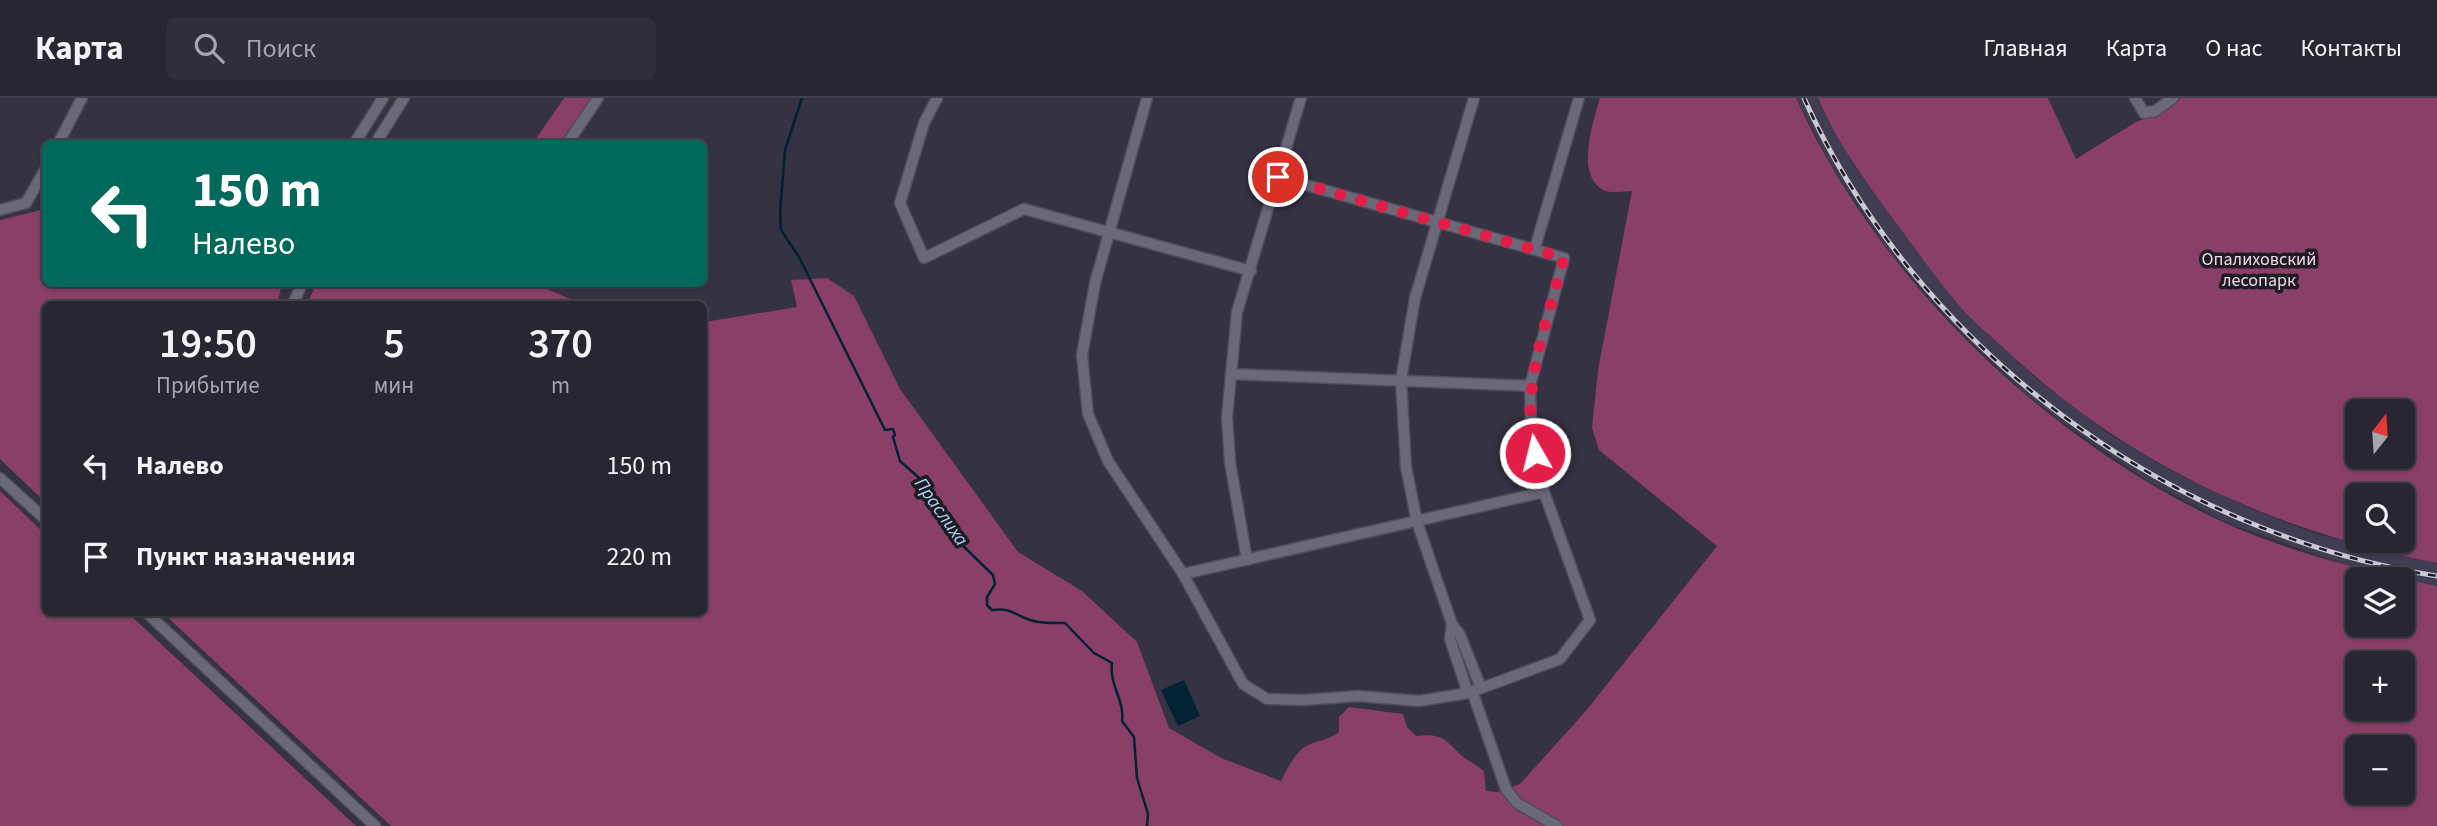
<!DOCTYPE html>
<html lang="ru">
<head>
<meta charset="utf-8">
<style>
	body { margin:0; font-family:"Source Sans 3",sans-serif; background:#302e3a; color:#f1f3f6; height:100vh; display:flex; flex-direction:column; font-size:26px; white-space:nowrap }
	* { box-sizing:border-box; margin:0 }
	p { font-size:23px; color:#a5a5ac }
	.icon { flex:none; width:38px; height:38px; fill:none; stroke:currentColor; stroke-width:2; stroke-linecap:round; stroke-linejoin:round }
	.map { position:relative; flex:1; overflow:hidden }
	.panel { position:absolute; left:42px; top:203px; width:665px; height:315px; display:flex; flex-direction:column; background:#282632; border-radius:10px; box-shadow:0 2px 5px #0004,0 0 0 2px #44434d }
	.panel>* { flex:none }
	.top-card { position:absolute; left:42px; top:42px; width:665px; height:147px; border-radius:10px; box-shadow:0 2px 5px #0004,0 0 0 2px #44434d; background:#00695c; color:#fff; overflow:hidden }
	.needle { width:46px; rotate:17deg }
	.controls { position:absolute; left:2345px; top:301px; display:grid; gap:14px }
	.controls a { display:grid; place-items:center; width:70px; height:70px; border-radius:10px; background:#282632; box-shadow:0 2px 5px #0004,0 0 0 2px #44434d; font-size:35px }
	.pin { position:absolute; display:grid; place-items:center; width:60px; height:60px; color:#fff; margin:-30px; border:4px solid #fff; border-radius:50%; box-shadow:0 2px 7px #0007 }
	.me { position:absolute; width:77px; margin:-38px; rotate:352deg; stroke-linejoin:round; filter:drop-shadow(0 0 5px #0008) }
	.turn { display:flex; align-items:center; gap:24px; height:147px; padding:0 35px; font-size:32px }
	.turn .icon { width:91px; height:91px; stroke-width:2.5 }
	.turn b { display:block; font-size:49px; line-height:60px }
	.eta { display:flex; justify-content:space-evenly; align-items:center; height:119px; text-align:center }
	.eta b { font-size:42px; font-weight:600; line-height:49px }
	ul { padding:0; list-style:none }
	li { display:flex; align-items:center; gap:21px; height:91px; padding:0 35px }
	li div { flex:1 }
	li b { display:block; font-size:26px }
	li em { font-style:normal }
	header { display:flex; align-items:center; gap:42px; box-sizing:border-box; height:98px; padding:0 35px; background:#282632; border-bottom:2px solid #44434d }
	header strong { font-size:33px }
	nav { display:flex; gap:38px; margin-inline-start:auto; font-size:24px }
	.search { width:490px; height:63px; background:#302e3a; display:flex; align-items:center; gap:18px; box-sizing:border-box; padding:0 24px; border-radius:10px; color:#a5a5ac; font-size:26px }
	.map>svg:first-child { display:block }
</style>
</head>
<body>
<header>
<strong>Карта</strong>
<div class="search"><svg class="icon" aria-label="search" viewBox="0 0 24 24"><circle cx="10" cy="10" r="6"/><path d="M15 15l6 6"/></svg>Поиск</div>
<nav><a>Главная</a><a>Карта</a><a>О нас</a><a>Контакты</a></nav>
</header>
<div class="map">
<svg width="2437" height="728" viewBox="0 0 2437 728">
	<rect width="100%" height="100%" fill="#353243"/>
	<polygon fill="#403c52" points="1796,0 1818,0 1854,68 1919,156 1964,213 2037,281 2109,336 2174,374 2254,412 2308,433 2383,454 2437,465 2437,488 2354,470 2227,425 2146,382 2062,324 2026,296 1960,234 1889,154 1831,67"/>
	<g fill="#893f68" fill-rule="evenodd">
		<polygon points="564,0 591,0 560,45 533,45"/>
		<path d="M1600,0H1796C1878,181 2045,342 2225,425C2281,450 2342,467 2402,481H2357V527H2403V481L2437,488V728H391L163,515L704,514V224L797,209L791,182L827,180L854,198L900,291L1018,454L1082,493L1137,544L1169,630L1221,660L1281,683C1287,672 1293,658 1303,650C1315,642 1328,643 1339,634V619L1349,609L1403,616L1407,629L1416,638C1441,635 1444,640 1461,657C1467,663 1477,667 1484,673L1486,693L1498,694L1520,686L1585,614L1717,448L1599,352L1592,330L1598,272L1632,93C1623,93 1608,97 1600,90C1576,72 1594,22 1600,0ZM2357,565H2403V611H2357ZM2357,649H2403V695H2357Z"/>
		<path d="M1818,0H2048L2076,61L2136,24L2155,17L2180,0H2437V465C2275,433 2128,367 2007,253C1993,240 1977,227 1964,213C1941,187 1920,157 1899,129C1869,88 1838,47 1818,0ZM2357,313H2403V359H2357ZM2357,397H2403V443H2357Z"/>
		<polygon points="45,111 41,152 45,153 46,186 282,186 277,206 46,206 45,404 0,361 0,122"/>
		<polygon points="325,186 535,186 582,206 307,206 314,191"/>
		<polygon points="0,393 45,436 46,514 128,515 356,728 0,728"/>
	</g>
	<polygon fill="#023" points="1184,582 1200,618 1178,628 1161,592"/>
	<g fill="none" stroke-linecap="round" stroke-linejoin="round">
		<path stroke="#023" stroke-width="2.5" d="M802,0L785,52L780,115L781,132L799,159L885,332L893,331L895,337L893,339L900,363L926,386L939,415L955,440L993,477L995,486L987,499V507L992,512C1013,510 1013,516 1030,522C1041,526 1053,525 1065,525L1094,555L1112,565C1109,587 1125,603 1122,623L1134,639L1137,680L1148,716L1147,728"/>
		<g stroke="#504d5b" stroke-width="13">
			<g id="minor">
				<polyline points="937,0 924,25 900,105 924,160 1024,111 1251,173"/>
				<polyline points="1147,0 1095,185 1082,257 1088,316 1108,363 1183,476 1243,586 1267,601 1303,602 1358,598 1419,603 1468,595 1560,561 1590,522 1544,394 1531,335 1530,288 1564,160 1278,79"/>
				<polyline points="1474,0 1415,200 1401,282 1406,369 1417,424 1452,526 1460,537 1481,590"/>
				<polyline points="2135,0 2144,15 2155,13 2173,0"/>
				<polyline points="58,46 82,0"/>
				<polyline points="354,46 383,0"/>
				<polyline points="375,46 404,0"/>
				<polyline points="567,46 598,0"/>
				<polyline points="0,112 26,105 46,70"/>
				<polyline points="1535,150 1579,0"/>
				<polyline points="293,206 302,186"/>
				<polyline points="1231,276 1530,288"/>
				<polyline points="0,380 46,422"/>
				<polyline points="1247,462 1230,364 1227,319 1237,214 1301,0"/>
				<polyline points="1183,476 1544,394"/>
				<polyline points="146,514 375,728"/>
				<polyline points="1452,526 1450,541 1468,595"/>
				<polyline points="1472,593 1506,691 1517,705 1557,728"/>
			</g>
		</g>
		<use href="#minor" stroke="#6b687a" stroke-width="10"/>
		<g stroke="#cbc9d5" stroke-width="5">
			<path id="rail" d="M1804,0C1916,250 2168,436 2437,478"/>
		</g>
		<use href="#rail" stroke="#1d1b23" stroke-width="2.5" stroke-dasharray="8" stroke-linecap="butt"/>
	</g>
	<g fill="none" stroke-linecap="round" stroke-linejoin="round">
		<path stroke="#e11d48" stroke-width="12" stroke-dasharray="0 21.6" d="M1278,79L1564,160C1547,225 1520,288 1535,355"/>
	</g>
	<g text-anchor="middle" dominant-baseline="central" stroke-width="7" stroke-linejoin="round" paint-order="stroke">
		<g font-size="18" fill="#efd7e2" stroke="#1d1b23">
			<text x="2259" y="161">Опалиховский<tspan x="2259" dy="21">лесопарк</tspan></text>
		</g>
		<g font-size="19" font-style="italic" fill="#a8d6f3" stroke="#1d1b23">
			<text transform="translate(941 414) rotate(55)">Праслиха</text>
		</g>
	</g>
</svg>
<div class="controls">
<a><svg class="needle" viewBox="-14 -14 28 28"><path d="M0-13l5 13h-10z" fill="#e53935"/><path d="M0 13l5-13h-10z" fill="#a5a5ac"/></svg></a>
<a><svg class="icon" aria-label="search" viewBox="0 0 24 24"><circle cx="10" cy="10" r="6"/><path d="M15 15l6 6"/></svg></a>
<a><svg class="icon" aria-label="layers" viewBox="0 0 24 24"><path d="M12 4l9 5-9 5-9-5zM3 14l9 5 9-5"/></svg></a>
<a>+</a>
<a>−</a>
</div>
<div class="pin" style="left:1278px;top:79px;background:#d93025"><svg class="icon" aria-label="arrive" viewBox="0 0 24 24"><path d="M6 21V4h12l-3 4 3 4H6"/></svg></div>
<svg class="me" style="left:1535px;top:355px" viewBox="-20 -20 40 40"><circle r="17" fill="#e11d48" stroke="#fff" stroke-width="3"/><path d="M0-11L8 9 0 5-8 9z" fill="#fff"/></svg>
<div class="top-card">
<div class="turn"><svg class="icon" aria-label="left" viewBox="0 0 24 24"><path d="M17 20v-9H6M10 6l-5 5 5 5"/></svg><div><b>150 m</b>Налево</div></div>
</div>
<section class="panel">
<div class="eta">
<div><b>19:50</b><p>Прибытие</p></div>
<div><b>5</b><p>мин</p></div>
<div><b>370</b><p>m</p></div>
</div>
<ul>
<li><svg class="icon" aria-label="left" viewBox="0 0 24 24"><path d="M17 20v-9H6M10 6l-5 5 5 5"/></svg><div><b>Налево</b></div><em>150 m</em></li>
<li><svg class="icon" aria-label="arrive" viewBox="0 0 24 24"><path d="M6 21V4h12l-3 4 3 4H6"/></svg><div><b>Пункт назначения</b></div><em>220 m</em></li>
</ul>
</section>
</div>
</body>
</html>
